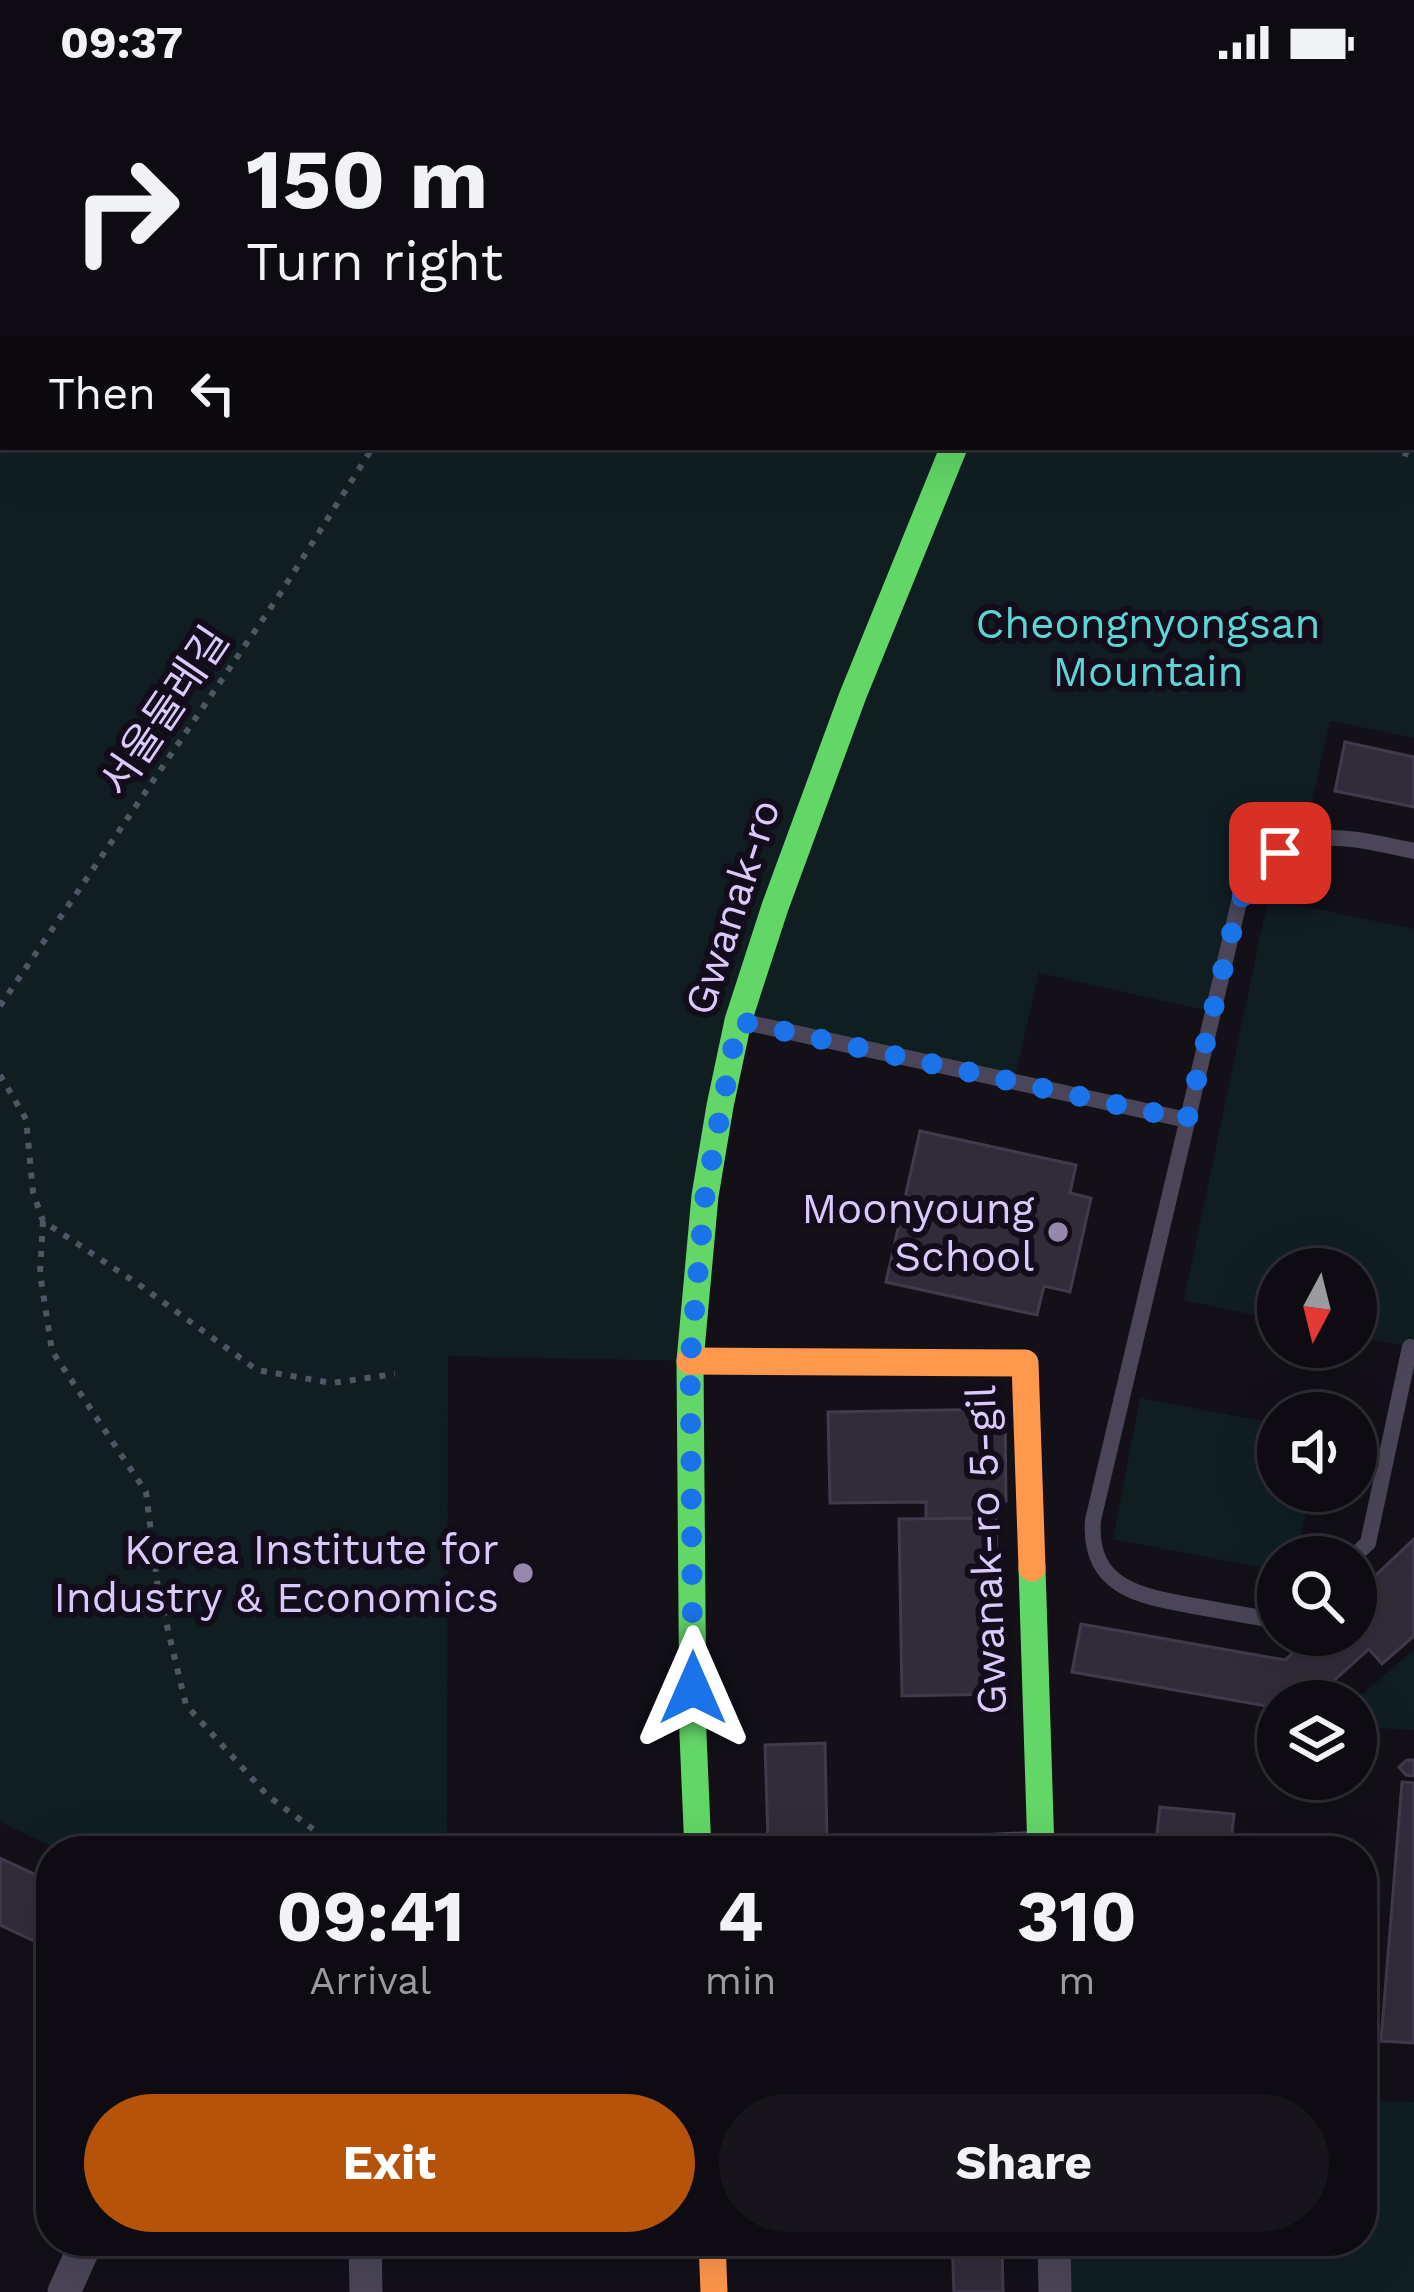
<!DOCTYPE html>
<html lang="en">
<head>
<meta charset="utf-8">
<style>
	body { margin:0; font-family:"Work Sans","Noto Sans KR",sans-serif; background:#17151b; color:#f1f3f6; height:100vh; display:flex; flex-direction:column; font-size:45px; white-space:nowrap }
	* { box-sizing:border-box; margin:0 }
	p { font-size:39px; color:#9b9b9f }
	.icon { flex:none; width:66px; height:66px; fill:none; stroke:currentColor; stroke-width:2; stroke-linecap:round; stroke-linejoin:round }
	.map { position:relative; flex:1; overflow:hidden }
	.panel { position:absolute; left:36px; top:1752px; width:1341px; height:420px; display:flex; flex-direction:column; background:#0e0c12; border-radius:48px; box-shadow:0 12px 48px #0002,0 0 0 3px #2e2c32 }
	.panel>* { flex:none }
	.hud { position:absolute; left:0px; top:0px; width:1416px; height:366px; box-shadow:0 12px 48px #0002,0 0 0 3px #2e2c32; background:#0e0c12; color:#f1f3f6; overflow:hidden }
	.needle { width:78px; rotate:187deg }
	.fabs { position:absolute; left:1257px; top:1164px; display:grid; gap:24px }
	.fabs a { display:grid; place-items:center; width:120px; height:120px; border-radius:50%; background:#0e0c12; box-shadow:0 12px 48px #0002,0 0 0 3px #2e2c32; font-size:60px }
	.pin { position:absolute; display:grid; place-items:center; width:102px; height:102px; color:#fff; margin:-51px; border-radius:24px; box-shadow:0 6px 18px #0006 }
	.me { position:absolute; width:132px; margin:-66px; rotate:0deg; stroke-linejoin:round; filter:drop-shadow(0 0 9px #0008) }
	.turn { display:flex; align-items:center; gap:42px; height:252px; padding:0 48px; font-size:54px }
	.turn .icon { width:156px; height:156px; stroke-width:2.5 }
	.turn b { display:block; font-size:84px; line-height:102px }
	.then { display:flex; align-items:center; height:114px; padding:0 48px; background:#0003; gap:24px; font-size:45px }
	.eta { display:flex; justify-content:space-evenly; align-items:center; height:204px; text-align:center }
	.eta b { font-size:72px; font-weight:700; line-height:84px }
	.button { display:flex; gap:24px; margin-top:auto; padding:24px 48px }
	.button a { flex:1; height:138px; border-radius:72px; background:#b45309; color:#fff; font-size:48px; font-weight:700; line-height:138px; text-align:center }
	.button a+a { background:#17151b; color:#f1f3f6 }
	.status { display:flex; justify-content:space-between; align-items:center; height:84px; padding:0 60px; background:#0e0c12; direction:ltr }
	.status svg { height:33px; fill:currentColor }
	.map>svg:first-child { display:block }
</style>
</head>
<body>
<div class="status"><b>09:37</b><svg viewBox="0 0 49 12"><path d="M0 12V9h3v3zM5 12V6h3v6zM10 12V3h3v9zM15 12V0h3v12zM26 1h20v11H26zM47 4h2v5h-2z"/></svg></div>
<div class="map">
<svg width="1414" height="2208" viewBox="0 0 1414 2208">
	<rect width="100%" height="100%" fill="#131018"/>
	<g fill="#101e22" fill-rule="evenodd">
		<path d="M0,0H1414V654L1330,637L1303,756L1257,789L1213,928L1039,889L1014,997L738,938L690,1277L448,1272L447,1767H61L0,1738ZM3,3H1413V363H3Z"/>
		<polygon points="1268,815 1414,845 1414,1264 1356,1252 1356,1185 1278,1185 1278,1236 1184,1216"/>
		<polygon points="1140,1314 1278,1340 1278,1407 1310,1407 1297,1473 1278,1473 1278,1487 1113,1455"/>
		<polygon points="1414,1566 1414,1646 1356,1643 1354,1617"/>
		<polygon points="1362,2016 1414,2018 1414,2208 1055,2208 1054,2157 1362,2157"/>
	</g>
	<g fill="#322c3a" stroke="#413a4c" stroke-width="3">
		<polygon points="1345,658 1414,673 1414,723 1335,707"/>
		<polygon points="920,1047 1076,1081 1070,1109 1091,1114 1070,1208 1044,1202 1037,1231 886,1198"/>
		<polygon points="1005,1325 1006,1417 984,1417 984,1434 926,1435 926,1418 830,1419 828,1328"/>
		<polygon points="996,1434 999,1610 902,1612 899,1435"/>
		<polygon points="1414,1455 1414,1552 1382,1580 1369,1565 1319,1610 1298,1617 1278,1617 1278,1624 1072,1588 1081,1540 1285,1576 1312,1551 1356,1551 1356,1510"/>
		<polygon points="825,1659 827,1755 768,1756 765,1661"/>
		<polygon points="1407,1676 1414,1676 1414,1692 1406,1691 1399,1683"/>
		<polygon points="1402,1698 1414,1699 1414,1959 1381,1957"/>
		<polygon points="1160,1723 1234,1730 1230,1767 1155,1767"/>
		<polygon points="0,1774 51,1798 51,1865 0,1841"/>
		<polygon points="952,2157 1002,2157 1003,2208 954,2208"/>
	</g>
	<g fill="none" stroke-linecap="round" stroke-linejoin="round">
		<g stroke="#312c3a" stroke-width="63" stroke-dasharray="63 32" stroke-linecap="butt">
			<polyline points="1264,3 1278,0"/>
			<polyline points="0,21 3,22"/>
			<polyline points="1413,113 1414,113"/>
			<polyline points="0,166 3,167"/>
		</g>
		<g stroke="#4e5664" stroke-width="6" stroke-dasharray="6 9" stroke-linecap="butt">
			<polyline points="626,3 628,0"/>
			<polyline points="1317,3 1319,0"/>
			<polyline points="1389,363 1414,373"/>
			<polyline points="0,922 280,510 373,363"/>
			<polyline points="0,991 26,1035 33,1108 43,1137 141,1202 257,1286 332,1299 395,1290"/>
			<polyline points="43,1137 40,1189 52,1267 146,1408 158,1505 186,1621 268,1712 317,1748"/>
		</g>
		<g stroke="#4a4558" stroke-width="16">
			<polyline points="745,938 1187,1036"/>
			<polyline points="1353,1473 1368,1459 1410,1263"/>
			<path d="M1278,1537C1250,1532 1222,1527 1194,1522C1140,1512 1088,1504 1093,1436L1239,818C1279,734 1340,751 1414,767"/>
		</g>
		<g stroke="#4a4558" stroke-width="33">
			<polyline points="959,1767 1041,1763"/>
			<polyline points="365,2157 366,2208"/>
			<polyline points="1054,2157 1055,2208"/>
			<polyline points="64,2208 87,2157"/>
		</g>
		<g stroke="#63d668" stroke-width="27">
			<polyline points="1032,1484 1041,1767"/>
			<polyline points="698,1767 693,1651 690,1277 705,1112 720,1022 738,937 775,823 853,611 954,363"/>
		</g>
		<g stroke="#ff974d" stroke-width="27">
			<polyline points="690,1277 1025,1279 1032,1484"/>
			<polyline points="712,2157 714,2208"/>
		</g>
		<polyline stroke="#b3261e" stroke-width="27" points="1107,3 1108,0"/>
	</g>
	<g fill="none" stroke-linecap="round" stroke-linejoin="round">
		<polyline stroke="#1a73e8" stroke-width="21" stroke-dasharray="0 37.8" points="693,1604 690,1277 705,1112 738,937 1187,1036 1239,818 1257,789 1280,769"/>
	</g>
	<g fill="#9588ac" stroke="#120c1b" stroke-width="4.5">
		<circle cx="1058" cy="1148" r="12"/>
		<circle cx="523" cy="1489" r="12"/>
	</g>
	<g text-anchor="middle" dominant-baseline="central" stroke-width="12" stroke-linejoin="round" paint-order="stroke">
		<g font-size="42" fill="#5cd5d4" stroke="#120c1b">
			<text x="1148" y="539">Cheongnyongsan<tspan x="1148" dy="48">Mountain</tspan></text>
		</g>
		<g font-size="42" fill="#dbc9fb" stroke="#120c1b">
			<text transform="translate(164 627) rotate(-56)">서울둘레길</text>
			<text transform="translate(732 823) rotate(-72)">Gwanak-ro</text>
			<text transform="translate(986 1466) rotate(-92)">Gwanak-ro 5-gil</text>
		</g>
		<g font-size="42" fill="#dbc9fb" stroke="#120c1b" text-anchor="end">
			<text x="1034" y="1124">Moonyoung<tspan x="1034" dy="48">School</tspan></text>
			<text x="499" y="1465">Korea Institute for<tspan x="499" dy="48">Industry &amp; Economics</tspan></text>
		</g>
	</g>
</svg>
<div class="fabs">
<a><svg class="needle" viewBox="-14 -14 28 28"><path d="M0-13l5 13h-10z" fill="#e53935"/><path d="M0 13l5-13h-10z" fill="#9b9b9f"/></svg></a>
<a><svg class="icon" aria-label="sound" viewBox="0 0 24 24"><path d="M4 9h4l5-4v14l-5-4H4zM17 9q2 3 0 6"/></svg></a>
<a><svg class="icon" aria-label="search" viewBox="0 0 24 24"><circle cx="10" cy="10" r="6"/><path d="M15 15l6 6"/></svg></a>
<a><svg class="icon" aria-label="layers" viewBox="0 0 24 24"><path d="M12 4l9 5-9 5-9-5zM3 14l9 5 9-5"/></svg></a>
</div>
<div class="pin" style="left:1280px;top:769px;background:#d93025"><svg class="icon" aria-label="arrive" viewBox="0 0 24 24"><path d="M6 21V4h12l-3 4 3 4H6"/></svg></div>
<svg class="me" style="left:693px;top:1604px" viewBox="-20 -20 40 40"><path d="M0-17L14 15 0 8-14 15z" fill="#1a73e8" stroke="#fff" stroke-width="4"/></svg>
<div class="hud">
<div class="turn"><svg class="icon" aria-label="right" viewBox="0 0 24 24"><path d="M7 20v-9h11M14 6l5 5-5 5"/></svg><div><b>150 m</b>Turn right</div></div>
<div class="then">Then<svg class="icon" aria-label="left" viewBox="0 0 24 24"><path d="M17 20v-9H6M10 6l-5 5 5 5"/></svg></div>
</div>
<section class="panel">
<div class="eta">
<div><b>09:41</b><p>Arrival</p></div>
<div><b>4</b><p>min</p></div>
<div><b>310</b><p>m</p></div>
</div>
<div class="button"><a>Exit</a><a>Share</a></div>
</section>
</div>
</body>
</html>
